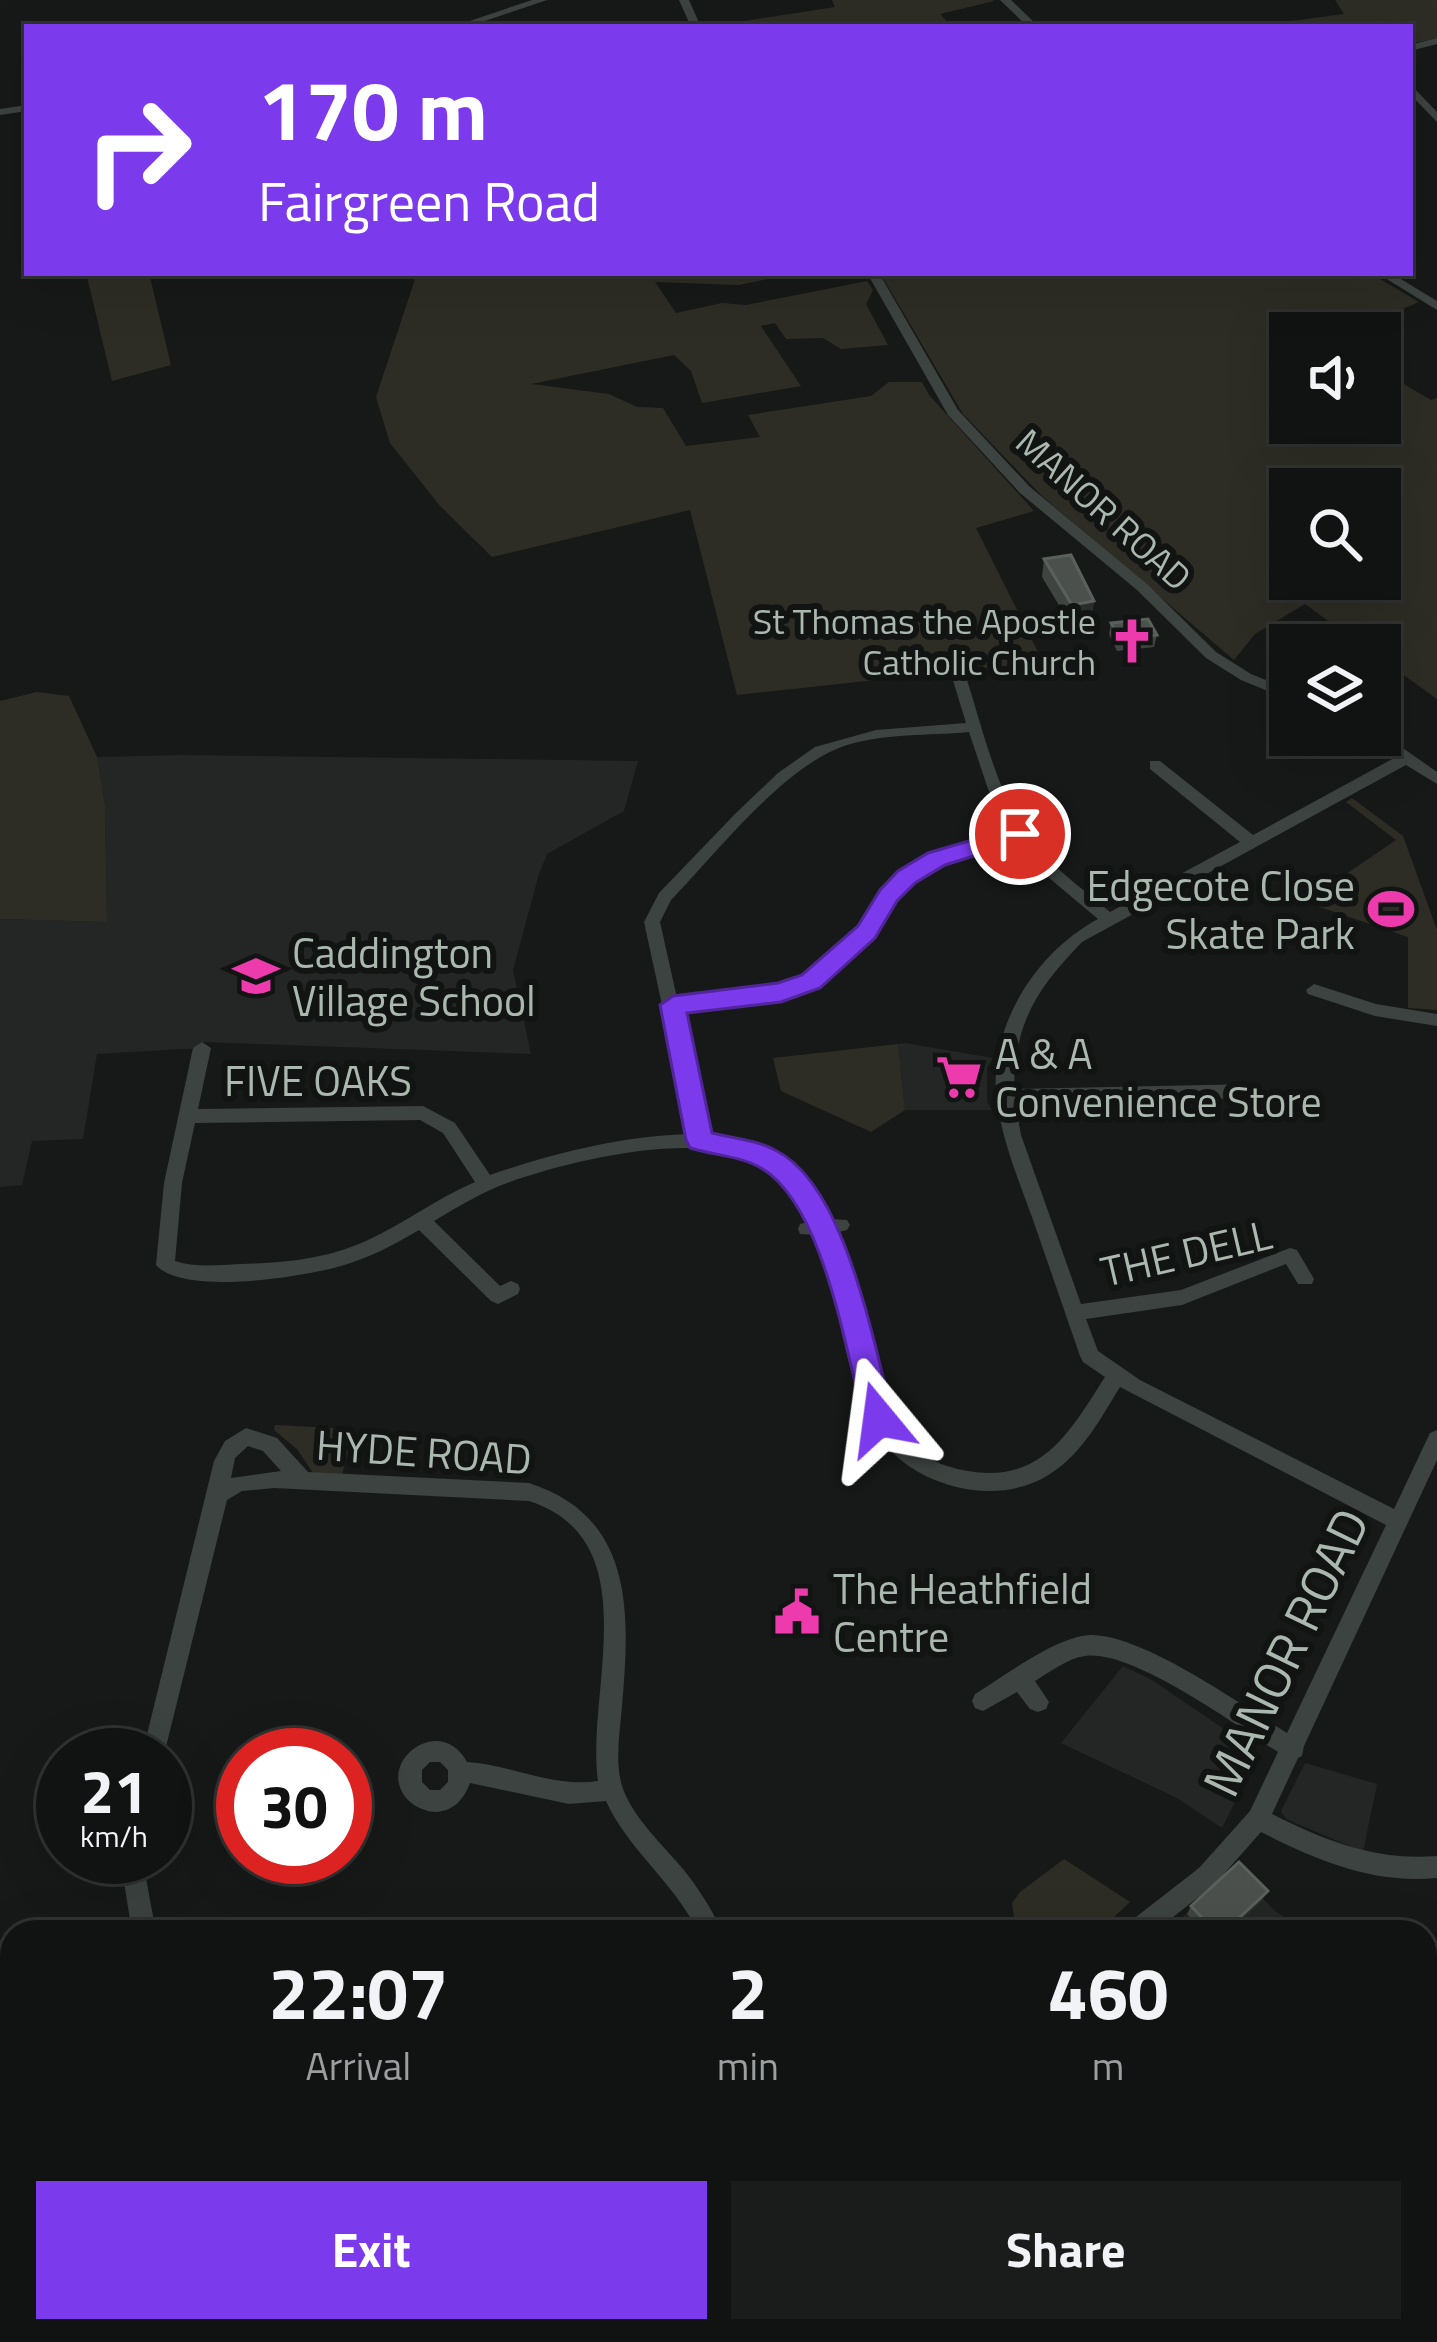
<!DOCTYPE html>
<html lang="en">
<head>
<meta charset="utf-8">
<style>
	body { margin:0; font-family:"Titillium Web",sans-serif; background:#1a1c1b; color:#f1f3f6; height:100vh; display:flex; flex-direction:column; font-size:45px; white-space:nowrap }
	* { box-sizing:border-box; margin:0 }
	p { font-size:39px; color:#9c9e9f }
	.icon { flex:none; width:66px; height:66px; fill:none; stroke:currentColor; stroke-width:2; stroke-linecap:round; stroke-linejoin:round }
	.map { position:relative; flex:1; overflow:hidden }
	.panel { position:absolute; left:0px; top:1920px; width:1437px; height:423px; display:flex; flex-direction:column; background:#111312; border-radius:36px 36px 0 0; box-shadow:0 12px 48px #0002,0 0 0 3px #303232 }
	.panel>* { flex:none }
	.hud { position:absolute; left:24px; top:24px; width:1389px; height:252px; border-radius:0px; box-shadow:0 12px 48px #0002,0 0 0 3px #303232; background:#7c3aed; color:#fff; overflow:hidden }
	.tools { position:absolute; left:1269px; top:312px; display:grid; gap:24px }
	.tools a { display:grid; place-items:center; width:132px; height:132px; border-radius:0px; background:#111312; box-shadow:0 12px 48px #0002,0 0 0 3px #303232; font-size:60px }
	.speed { position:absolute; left:36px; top:1728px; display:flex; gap:24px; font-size:60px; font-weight:700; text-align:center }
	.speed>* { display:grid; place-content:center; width:156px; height:156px; border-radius:50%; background:#111312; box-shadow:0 12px 48px #0002,0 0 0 3px #303232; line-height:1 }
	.speed small { font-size:30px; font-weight:400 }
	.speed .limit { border:18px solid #d22; background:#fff; color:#111 }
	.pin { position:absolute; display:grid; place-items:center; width:102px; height:102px; color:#fff; margin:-51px; border:6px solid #fff; border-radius:50%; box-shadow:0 3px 12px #0007 }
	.me { position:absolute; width:132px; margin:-66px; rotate:344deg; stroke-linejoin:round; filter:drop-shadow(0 0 9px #0008) }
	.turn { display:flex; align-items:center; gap:42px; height:252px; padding:0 36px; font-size:54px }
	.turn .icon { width:156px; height:156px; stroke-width:2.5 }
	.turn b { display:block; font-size:84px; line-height:102px }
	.eta { display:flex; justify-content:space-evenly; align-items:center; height:204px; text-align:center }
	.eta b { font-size:72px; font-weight:700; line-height:84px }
	.primary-button { display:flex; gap:24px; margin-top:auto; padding:24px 36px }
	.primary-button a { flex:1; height:138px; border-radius:0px; background:#7c3aed; color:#fff; font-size:48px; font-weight:700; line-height:138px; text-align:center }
	.primary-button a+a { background:#1a1c1b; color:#f1f3f6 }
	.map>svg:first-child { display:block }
</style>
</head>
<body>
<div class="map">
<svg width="1437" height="2342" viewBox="0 0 1437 2342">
	<rect width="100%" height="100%" fill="#171918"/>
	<g fill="#232625">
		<polygon points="182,755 638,761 624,811 547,854 539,874 513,970 531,1054 203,1042 201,1048 97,1054 83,1139 32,1141 22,1185 0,1187 0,919 107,922 105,805 97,757"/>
		<polygon points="905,1043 993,1058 987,1067 987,1102 992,1110 905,1110 898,1044"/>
		<polygon points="1123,1666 1152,1680 1259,1753 1222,1828 1177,1798 1061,1743"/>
		<polygon points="1305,1763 1377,1784 1363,1852 1286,1819 1281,1811"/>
		<polygon points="1235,1870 1275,1911 1306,1932 1166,1932"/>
	</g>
	<g fill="#2e2d25" fill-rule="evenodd">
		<polygon points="832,0 993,0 994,1 940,14 952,27 705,27 835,7"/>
		<polygon points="1335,0 1437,0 1437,38 1410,44 1410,27 1246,27 1344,14"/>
		<polygon points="86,273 149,273 171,365 112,381"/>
		<polygon points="417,273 796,273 739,285 655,282 676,313 722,303 746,305 867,281 873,290 866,304 888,345 841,349 823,338 786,339 775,323 761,326 801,386 702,403 691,371 674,355 531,384 609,394 637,407 663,408 686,446 760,437 748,415 871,396 889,382 922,382 929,395 1034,511 976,528 1043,662 737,695 690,510 492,557 440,506 390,443 376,397"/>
		<path d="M880,273H1370L1419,302L1347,333H1290V423H1380V370L1431,400L1437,398V699L1380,658V645H1361L1305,604L1255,634L1234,660L1042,496L963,414ZM1290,489H1380V579H1290Z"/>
		<polygon points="37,692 69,696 97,757 105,805 107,922 0,919 0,701"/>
		<polygon points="1352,798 1403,836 1437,930 1437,1010 1408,1008 1408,937 1305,902 1396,840 1346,802"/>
		<polygon points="898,1044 905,1110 871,1132 781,1091 773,1058"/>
		<polygon points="275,1425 333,1428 349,1449 342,1475 313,1473 297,1449 274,1430"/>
		<polygon points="1064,1859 1130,1902 1098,1932 1016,1932 1012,1903 1020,1892"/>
		<polygon points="1437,2080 1437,2342 1180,2342 1177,2331 1425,2331 1425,2085"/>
		<polygon points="251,2331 772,2331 771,2342 249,2342"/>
	</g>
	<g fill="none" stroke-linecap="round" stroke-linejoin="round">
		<g fill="#3d4340" fill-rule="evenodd">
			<polygon points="532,0 547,0 467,27 452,27"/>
			<polygon points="679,0 689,0 701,27 691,27"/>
			<polygon points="1000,0 1011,0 1039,27 1028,27"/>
			<polygon points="1437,38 1437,44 1410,51 1410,45"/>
			<polygon points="1410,84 1437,112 1437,122 1410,94"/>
			<polygon points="27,105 27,111 0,115 0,109"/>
			<polygon points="867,273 879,273 958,410 1030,487 1147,584 1216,652 1251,674 1290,690 1290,700 1241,680 1206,658 1137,590 1020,493 948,415"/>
			<polygon points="1377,273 1391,273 1437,301 1437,310"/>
			<path d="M959,672L966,677C985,735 998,802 1039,849C1060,873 1086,892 1110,912L1240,842L1150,769V761H1160L1253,835L1396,757L1367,735H1380V732L1437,772V784L1406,765L1082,942C1036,990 1015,1022 1014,1089L1254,1084L1263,1091L1254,1098L1015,1102L1021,1135L1081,1304L1181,1290L1290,1248L1297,1250L1314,1279L1312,1284H1298L1286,1264L1182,1305L1086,1319L1098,1351L1140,1380L1394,1509L1430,1433L1437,1430V1460L1304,1746L1302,1756L1298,1758L1272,1814C1326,1841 1376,1861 1437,1856V1878C1372,1884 1318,1861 1261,1832L1215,1884L1154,1932H1123L1127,1924L1199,1868L1250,1811L1278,1752C1237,1726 1132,1649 1085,1656C1068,1658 1050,1672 1035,1681L1049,1702L1046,1709L1038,1712L1030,1709L1017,1692L983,1711L975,1708L972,1701L975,1694C1005,1676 1055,1637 1090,1635C1143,1634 1241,1705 1287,1733L1386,1525L1120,1387C1101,1418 1082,1454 1050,1474C997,1509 910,1487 877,1433C847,1384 839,1310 825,1254L818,1235L800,1234L798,1229L800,1224L812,1221L810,1215C794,1191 778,1171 751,1159C689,1131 561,1162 499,1186C476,1196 455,1208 434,1221L500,1286L511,1281L518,1284L520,1289L518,1294L498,1304L491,1301L419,1230C394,1245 369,1258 341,1266C303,1277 183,1296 156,1265L164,1183L193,1048L202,1042L211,1048L198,1109L423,1106L455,1123L490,1175C554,1153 622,1136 690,1134L644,922L659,893L735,814L778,773L815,747L876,730L966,723L952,677ZM969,732L988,789L1010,832C969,843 923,851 892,882C860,913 845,955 804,976C766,997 719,994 677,998L660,922L671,900C717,853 784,765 847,745C886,733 928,736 969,732ZM1016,841L1042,872L1098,919C1035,953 987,1028 997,1102C1003,1142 1018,1179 1032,1217C1048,1263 1064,1310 1080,1356L1083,1362L1105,1377C1068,1435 1040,1486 962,1470C933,1464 910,1450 894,1425C867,1384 856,1303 844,1254L835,1233L847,1230L850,1225L847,1220L830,1219C808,1167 762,1142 708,1134L680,1010C726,1006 776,1007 817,984C855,964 870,925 898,895C929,861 974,852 1016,841ZM420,1120L443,1133L475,1182C437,1198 405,1223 368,1240C328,1259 284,1263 240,1264C218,1265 196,1268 175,1261L182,1183L195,1123Z"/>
			<polygon points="1314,984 1376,1004 1437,1014 1437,1026 1375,1016 1308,994 1306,990"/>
			<path d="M246,1428L277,1438L308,1472L529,1483C635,1517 630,1614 622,1706C620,1733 614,1763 623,1789C635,1820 662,1844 683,1869C699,1889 712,1909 722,1932H698C675,1883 628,1850 606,1801L569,1804L470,1783C464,1799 454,1811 436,1812C427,1812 415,1807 409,1801C372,1764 440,1711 467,1762C512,1765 553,1788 598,1781C585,1693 650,1540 529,1501L274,1488L242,1491L227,1500L164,1755H142L214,1461L225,1441ZM248,1446L263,1451L281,1471L231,1478L235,1458ZM430,1762H440L448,1770V1782L440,1790H430L422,1782V1770Z"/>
			<polygon points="120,1857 142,1857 156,1932 132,1932"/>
			<polygon points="1437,2068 1437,2092 1425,2097 1425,2073"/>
			<polygon points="0,2173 12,2174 12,2200 0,2199"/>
			<polygon points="1425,2228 1437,2237 1437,2272 1425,2264"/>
			<polygon points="866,2331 892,2331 890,2342 864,2342"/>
			<polygon points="1137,2331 1165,2331 1170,2342 1142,2342"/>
		</g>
	</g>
	<g fill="#3f4441">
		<polygon points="1044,559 1094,601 1091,619 1069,622 1042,577"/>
		<polygon points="1111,623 1157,635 1154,647 1117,651 1109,634"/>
		<polygon points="1263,1899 1229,1932 1204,1932 1187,1914 1191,1906"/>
	</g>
	<g fill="#2a2d2c">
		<polygon points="1094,601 1091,619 1069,622 1072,605"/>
		<polygon points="1268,1891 1263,1899 1229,1932 1225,1932"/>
	</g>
	<g fill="#4b504d" stroke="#5a605c" stroke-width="3">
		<polygon points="1071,555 1094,601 1072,605 1044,559"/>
		<polygon points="1148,619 1157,635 1119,639 1111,623"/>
		<polygon points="1239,1862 1268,1891 1225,1931 1209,1925 1191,1906"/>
	</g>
	<path fill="#7c3aed" stroke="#51269a" stroke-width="3" d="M1020,826L1032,834L1028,839L945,865L915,883L897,901L875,938L820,988L781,1002L687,1013L712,1133C732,1138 757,1140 775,1150C847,1185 873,1346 894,1419L890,1428L879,1432L868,1428L864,1419C845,1350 824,1205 761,1168C741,1156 712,1155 690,1148L686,1140L660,1005L673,996L778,983L802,975L858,926L880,890L898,871L928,853Z"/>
	<defs>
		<g id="church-bare" transform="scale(3.6)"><path d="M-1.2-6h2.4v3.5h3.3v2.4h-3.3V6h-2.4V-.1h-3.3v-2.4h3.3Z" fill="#ed3bae" stroke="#121413" stroke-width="2.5" paint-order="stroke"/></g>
		<g id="stadium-bare" transform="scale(3.6)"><path d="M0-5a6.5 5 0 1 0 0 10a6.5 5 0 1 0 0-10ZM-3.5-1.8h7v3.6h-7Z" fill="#ed3bae" stroke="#121413" stroke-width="2.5" paint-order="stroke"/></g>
		<g id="school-bare" transform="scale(3.6)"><path d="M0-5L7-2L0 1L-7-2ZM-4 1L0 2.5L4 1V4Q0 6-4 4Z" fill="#ed3bae" stroke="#121413" stroke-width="2.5" paint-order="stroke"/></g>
		<g id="supermarket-bare" transform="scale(3.6)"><path d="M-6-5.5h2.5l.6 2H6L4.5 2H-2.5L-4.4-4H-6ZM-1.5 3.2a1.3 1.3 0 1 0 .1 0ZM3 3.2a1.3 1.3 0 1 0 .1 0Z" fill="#ed3bae" stroke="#121413" stroke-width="2.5" paint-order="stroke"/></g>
		<g id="civic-bare" transform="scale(3.6)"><path d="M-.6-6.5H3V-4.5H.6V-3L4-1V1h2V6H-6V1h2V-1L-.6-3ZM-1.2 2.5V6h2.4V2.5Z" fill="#ed3bae" stroke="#121413" stroke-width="2.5" paint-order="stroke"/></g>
	</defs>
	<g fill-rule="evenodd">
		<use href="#church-bare" x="1132" y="641"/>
		<use href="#stadium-bare" x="1391" y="909"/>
		<use href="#school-bare" x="256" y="976"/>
		<use href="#supermarket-bare" x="959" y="1077"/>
		<use href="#civic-bare" x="797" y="1612"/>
	</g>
	<g text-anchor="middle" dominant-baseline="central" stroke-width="12" stroke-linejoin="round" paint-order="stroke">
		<g font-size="36" fill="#aab8af" stroke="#121413">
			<text transform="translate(1104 509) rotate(42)">MANOR ROAD</text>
		</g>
		<g font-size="36" fill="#aab8af" stroke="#121413" text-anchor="end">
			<text x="1096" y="620">St Thomas the Apostle<tspan x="1096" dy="41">Catholic Church</tspan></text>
		</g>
		<g font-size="42" fill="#aab8af" stroke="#121413" text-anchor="start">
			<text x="1355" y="885" text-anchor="end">Edgecote Close<tspan x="1355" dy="48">Skate Park</tspan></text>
			<text x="292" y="952">Caddington<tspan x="292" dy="48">Village School</tspan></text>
			<text x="995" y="1053">A &amp; A<tspan x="995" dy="48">Convenience Store</tspan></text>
			<text x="833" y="1588">The Heathfield<tspan x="833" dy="48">Centre</tspan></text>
		</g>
		<g font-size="42" fill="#aab8af" stroke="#121413">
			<text x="318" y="1080">FIVE OAKS</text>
			<text transform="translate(1186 1252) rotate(-13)">THE DELL</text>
			<text transform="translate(424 1451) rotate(4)">HYDE ROAD</text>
		</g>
		<g font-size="51" fill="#aab8af" stroke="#121413">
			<text transform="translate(1285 1652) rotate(-64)">MANOR ROAD</text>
		</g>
	</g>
</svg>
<div class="tools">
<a><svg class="icon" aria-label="sound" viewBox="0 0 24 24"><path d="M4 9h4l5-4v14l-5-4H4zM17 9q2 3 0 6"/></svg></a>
<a><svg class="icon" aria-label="search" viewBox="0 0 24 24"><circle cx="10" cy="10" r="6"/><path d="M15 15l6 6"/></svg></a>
<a><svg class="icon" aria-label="layers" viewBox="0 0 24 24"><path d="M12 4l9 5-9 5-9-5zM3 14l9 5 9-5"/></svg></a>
</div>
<div class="speed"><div>21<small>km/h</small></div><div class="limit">30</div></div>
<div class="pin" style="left:1020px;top:834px;background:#d93025"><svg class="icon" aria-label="arrive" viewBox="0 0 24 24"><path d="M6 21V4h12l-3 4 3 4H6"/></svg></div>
<svg class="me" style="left:879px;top:1419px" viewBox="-20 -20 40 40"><path d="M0-17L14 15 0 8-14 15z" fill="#7c3aed" stroke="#fff" stroke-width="4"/></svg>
<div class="hud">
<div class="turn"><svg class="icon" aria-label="right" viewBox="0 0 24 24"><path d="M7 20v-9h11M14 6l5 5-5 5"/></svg><div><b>170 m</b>Fairgreen Road</div></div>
</div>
<section class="panel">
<div class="eta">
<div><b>22:07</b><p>Arrival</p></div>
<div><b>2</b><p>min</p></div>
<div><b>460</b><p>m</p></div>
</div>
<div class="primary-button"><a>Exit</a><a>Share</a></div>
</section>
</div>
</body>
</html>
